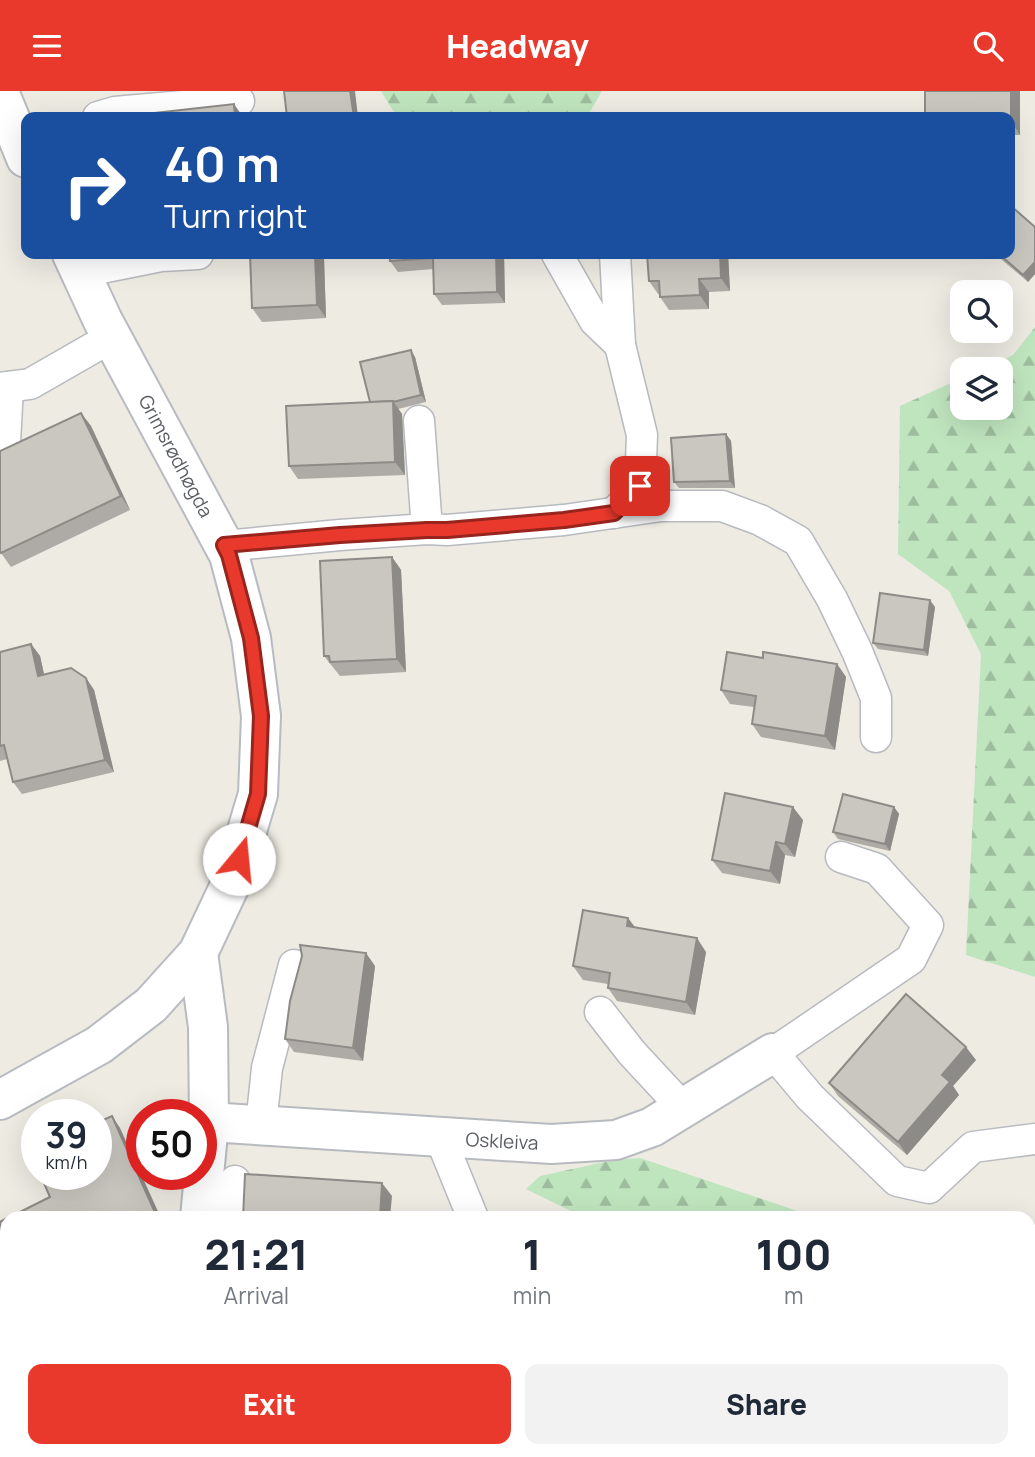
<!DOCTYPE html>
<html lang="en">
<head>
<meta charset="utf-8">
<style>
	body { margin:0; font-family:Manrope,sans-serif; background:#f2f2f3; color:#1f2937; height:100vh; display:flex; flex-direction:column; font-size:26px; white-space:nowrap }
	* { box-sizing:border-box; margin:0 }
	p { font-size:23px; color:#747a83 }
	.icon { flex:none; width:38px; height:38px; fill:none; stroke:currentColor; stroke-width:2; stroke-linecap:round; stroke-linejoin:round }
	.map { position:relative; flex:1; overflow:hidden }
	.side { position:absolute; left:0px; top:1120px; width:1036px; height:247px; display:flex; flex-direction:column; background:#fff; border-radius:21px 21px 0 0; box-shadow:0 7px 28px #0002 }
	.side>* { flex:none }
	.guide { position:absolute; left:21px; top:21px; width:994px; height:147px; border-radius:14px; box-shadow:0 7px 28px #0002; background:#1a4fa0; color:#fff; overflow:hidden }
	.fabs { position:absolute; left:950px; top:189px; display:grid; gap:14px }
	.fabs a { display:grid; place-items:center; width:63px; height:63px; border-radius:14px; background:#fff; box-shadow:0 7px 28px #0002; font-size:35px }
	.speed { position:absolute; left:21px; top:1008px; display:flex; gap:14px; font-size:35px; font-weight:700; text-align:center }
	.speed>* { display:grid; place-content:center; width:91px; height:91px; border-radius:50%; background:#fff; box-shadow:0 7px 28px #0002; line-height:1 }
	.speed small { font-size:18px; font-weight:400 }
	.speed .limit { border:10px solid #d22; background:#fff; color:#111 }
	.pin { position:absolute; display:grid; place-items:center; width:60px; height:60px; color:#fff; margin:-30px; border-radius:14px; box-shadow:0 4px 10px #0006 }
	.me { position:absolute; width:77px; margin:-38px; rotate:17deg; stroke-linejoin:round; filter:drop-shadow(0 0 5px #0008) }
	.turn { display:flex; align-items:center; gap:24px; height:147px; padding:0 28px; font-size:32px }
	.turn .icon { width:91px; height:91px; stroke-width:2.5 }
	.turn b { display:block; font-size:49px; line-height:60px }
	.eta { display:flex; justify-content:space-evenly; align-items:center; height:119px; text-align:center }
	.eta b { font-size:42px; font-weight:800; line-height:49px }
	.button { display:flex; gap:14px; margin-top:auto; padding:14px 28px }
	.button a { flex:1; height:80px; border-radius:14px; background:#e9392c; color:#fff; font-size:28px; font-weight:800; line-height:80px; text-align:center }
	.button a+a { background:#f2f2f3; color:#1f2937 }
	header { display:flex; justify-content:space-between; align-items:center; height:91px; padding:0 28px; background:#e9392c; color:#fff; font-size:32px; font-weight:800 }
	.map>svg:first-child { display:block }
</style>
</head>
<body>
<header><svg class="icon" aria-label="menu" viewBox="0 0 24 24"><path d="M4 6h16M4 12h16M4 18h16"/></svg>Headway<svg class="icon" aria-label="search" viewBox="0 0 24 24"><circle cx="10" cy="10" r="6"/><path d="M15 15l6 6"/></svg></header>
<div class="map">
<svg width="1035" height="1366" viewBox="0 0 1035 1366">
	<defs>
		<pattern id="forest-firs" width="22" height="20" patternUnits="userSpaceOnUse" patternTransform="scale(1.75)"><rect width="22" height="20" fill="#bfe5be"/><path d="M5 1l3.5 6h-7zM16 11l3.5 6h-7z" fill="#9ebd9e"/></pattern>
	</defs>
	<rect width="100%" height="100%" fill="#edebe2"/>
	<g fill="url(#forest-firs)">
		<polygon points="381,0 602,0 587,26 397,26"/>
		<polygon points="1035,236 1035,886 966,864 981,563 949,500 898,463 900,315 962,287 962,317 1001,317 1001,278 982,278 1013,264"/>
		<polygon points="640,1067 818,1127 585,1127 526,1098 540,1085 614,1069"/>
		<polygon points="1029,1178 1035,1179 1035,1366 564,1366 573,1360 1029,1360"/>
	</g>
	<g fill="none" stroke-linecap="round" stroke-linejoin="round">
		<g stroke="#b7babf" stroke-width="33">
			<g id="service">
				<polyline points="98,26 115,21 239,10"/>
				<polyline points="557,163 595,230 620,254"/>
				<polyline points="81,181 161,165 198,163"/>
				<polyline points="0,297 30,293 112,246"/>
				<polyline points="419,330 427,438"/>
				<polyline points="5,351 8,296"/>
				<polyline points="614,422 640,395 642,344 620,254 615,163"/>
				<polyline points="224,455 340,444 427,438 447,439 564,429 661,415 722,415 760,429 798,450 832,508 857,560 876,607 876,646"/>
				<polyline points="841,766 877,778 928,834 911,868 773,962 810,1006 897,1090 929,1097 973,1056 1035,1048"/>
				<polyline points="600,921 632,962 683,1017"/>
				<polyline points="261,1034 267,977 294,874"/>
				<polyline points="440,1046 473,1127"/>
				<polyline points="234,1127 235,1090"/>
			</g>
		</g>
		<g stroke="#b7babf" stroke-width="42">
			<g id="minor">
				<polyline points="198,862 208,936 209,1031 200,1127"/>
				<polyline points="209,1031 551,1053 616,1049 652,1036 773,962"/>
				<polyline points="181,1360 182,1366"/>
			</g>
		</g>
		<g stroke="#b8bbc1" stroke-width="42">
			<g id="secondary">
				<polyline points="0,3 26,67"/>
				<polyline points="0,1009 99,954 151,914 198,862 232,790 258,703 261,625 251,547 229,464 103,230 72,163"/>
			</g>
		</g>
		<use href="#service" stroke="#fff" stroke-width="30"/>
		<use href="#minor" stroke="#fff" stroke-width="38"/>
		<use href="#secondary" stroke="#fff" stroke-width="38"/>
	</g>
	<g fill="#aeaba6">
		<polygon points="925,0 1020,0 1020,44 1010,44 1010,26"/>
		<polygon points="1035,136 1035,183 1028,191 995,163 1010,163"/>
		<polygon points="250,163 321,163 324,167 326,227 262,231 252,217"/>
		<polygon points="390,163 504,163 505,212 442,214 434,203 433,178 398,181 390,170"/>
		<polygon points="647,163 728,163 730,200 709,201 709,218 669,219 660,206 660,203 658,203 649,190"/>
		<polygon points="845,163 898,163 898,165 849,167"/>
		<polygon points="415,266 426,311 398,318 402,323 405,384 298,388 289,375 370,311"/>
		<polygon points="81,322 91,335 130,419 11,476 1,462"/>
		<polygon points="726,343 731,350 735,397 679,397 674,391"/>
		<polygon points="392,466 401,479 406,581 340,585 324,565"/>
		<polygon points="935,516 928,565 878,558 873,552"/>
		<polygon points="31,553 40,565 44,583 86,587 94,599 114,681 22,703 13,691 7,668 0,670 0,561"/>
		<polygon points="763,567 837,573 846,586 835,659 761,646 752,633 754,616 730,613 721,599"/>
		<polygon points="894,716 899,723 890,760 838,748 833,741"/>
		<polygon points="803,729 795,766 785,764 780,793 722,782 712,769"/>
		<polygon points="635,836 706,861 695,924 617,910 608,897 608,893 583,889 573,875"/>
		<polygon points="375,875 363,970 294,961 285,948"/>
		<polygon points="976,969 953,995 959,1004 907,1064 838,1005 829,992"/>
		<polygon points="7,1127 7,1208 0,1211 0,1131"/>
		<polygon points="0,1311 7,1324 7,1359 0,1363"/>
		<polygon points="73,1360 144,1360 145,1362 137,1366 76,1366"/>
		<polygon points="310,1360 432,1360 412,1366 312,1366"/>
	</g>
	<g fill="#8d8b87">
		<polygon points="350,0 355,0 358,26 354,26"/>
		<polygon points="1011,0 1020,0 1020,44 1011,30"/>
		<polygon points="234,13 243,26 235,26"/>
		<polygon points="315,163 321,163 324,167 326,227 317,214"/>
		<polygon points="496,163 504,163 505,212 497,201"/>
		<polygon points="720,163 728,163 730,200 721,187"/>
		<polygon points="1035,171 1035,183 1028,191 1023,184"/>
		<polygon points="699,188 709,201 709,218 700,204"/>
		<polygon points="411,259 415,266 426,311 421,304"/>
		<polygon points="393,310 402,323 405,384 395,371"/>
		<polygon points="81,322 91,335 130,419 121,405"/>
		<polygon points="726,343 731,350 735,397 730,390"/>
		<polygon points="392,466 401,479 406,581 397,568"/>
		<polygon points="930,509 935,516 928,565 924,559"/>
		<polygon points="31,553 40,565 47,597 38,585"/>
		<polygon points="837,573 846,586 835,659 825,645"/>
		<polygon points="86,587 94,599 114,681 105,669"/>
		<polygon points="793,716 803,729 795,766 785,753"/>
		<polygon points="894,716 899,723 890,760 885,753"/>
		<polygon points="776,751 785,764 780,793 770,780"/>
		<polygon points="628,827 638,840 627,835"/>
		<polygon points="697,847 706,861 695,924 686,911"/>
		<polygon points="366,862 375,875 363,970 353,957"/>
		<polygon points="966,956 976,969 953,995 959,1004 907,1064 898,1051 942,984"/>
		<polygon points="112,1025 120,1037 161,1127 158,1127"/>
		<polygon points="382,1092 392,1105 390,1127 380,1127"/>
		<polygon points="0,1311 7,1324 7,1328 0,1315"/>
	</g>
	<g fill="#cac7c1" stroke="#8d8b87" stroke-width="2">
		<polygon points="284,0 350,0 354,26 287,26"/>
		<polygon points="925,0 1011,0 1011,30 1010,30 1010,26 925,26"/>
		<polygon points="234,13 235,26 137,26 137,24"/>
		<polygon points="1011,115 1035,136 1035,171 1023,184 999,163 1010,163 1010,116"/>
		<polygon points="250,163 315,163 317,214 252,217"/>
		<polygon points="390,163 496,163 497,201 434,203 433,167 390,170"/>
		<polygon points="647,163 720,163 721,187 699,188 700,204 660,206 659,190 649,190"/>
		<polygon points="411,259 421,304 393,311 393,310 370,311 360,271"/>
		<polygon points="393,310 395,371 289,375 286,315"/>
		<polygon points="81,322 121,405 1,462 0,460 0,360"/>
		<polygon points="726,343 730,390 674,391 671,347"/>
		<polygon points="392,466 397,568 330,571 329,565 324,565 320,470"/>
		<polygon points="880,502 930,509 924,559 873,552"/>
		<polygon points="31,553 38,585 71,577 86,587 105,669 13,691 4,654 0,655 0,561"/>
		<polygon points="727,561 763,567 763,561 837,573 825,645 752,633 756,605 721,599"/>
		<polygon points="725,702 793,716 785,753 776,751 770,780 712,769"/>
		<polygon points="843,703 894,716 885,753 833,741"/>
		<polygon points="583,819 628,827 627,835 697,847 686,911 608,897 610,882 573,875"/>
		<polygon points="300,854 366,862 353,957 285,948 290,910 302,865"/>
		<polygon points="906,903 966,956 942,984 950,991 898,1051 829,992"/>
		<polygon points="112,1025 157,1126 8,1127 50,1106 40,1083 96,1083 96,1032"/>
		<polygon points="37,1065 37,1077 32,1067"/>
		<polygon points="245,1083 382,1092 380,1127 243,1127"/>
		<polygon points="7,1127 7,1193 0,1196 0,1131"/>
		<polygon points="0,1315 7,1328 7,1341 0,1345"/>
		<polygon points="73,1360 131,1360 120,1366 76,1366"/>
		<polygon points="310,1360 383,1360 363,1366 312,1366"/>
	</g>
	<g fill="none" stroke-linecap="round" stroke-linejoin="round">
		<g stroke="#97251d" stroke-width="18">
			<polyline id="route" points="239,768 258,703 261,625 251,547 229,464 224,454 340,444 427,439 447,439 564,429 614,422 640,395"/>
		</g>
		<use href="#route" stroke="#e9392c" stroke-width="12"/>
	</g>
	<g text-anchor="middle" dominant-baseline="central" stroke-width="5" stroke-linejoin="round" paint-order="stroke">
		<g font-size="19" fill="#5a5e63" stroke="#fff">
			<text transform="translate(176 365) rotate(62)">Grimsrødhøgda</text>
			<text transform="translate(502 1050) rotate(3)">Oskleiva</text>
		</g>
	</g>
</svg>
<div class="fabs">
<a><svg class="icon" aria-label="search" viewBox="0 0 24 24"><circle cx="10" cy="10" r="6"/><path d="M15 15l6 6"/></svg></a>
<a><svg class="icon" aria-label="layers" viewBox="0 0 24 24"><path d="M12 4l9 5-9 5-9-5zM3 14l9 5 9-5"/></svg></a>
</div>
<div class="speed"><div>39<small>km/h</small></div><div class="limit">50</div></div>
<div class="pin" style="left:640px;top:395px;background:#d93025"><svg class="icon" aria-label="arrive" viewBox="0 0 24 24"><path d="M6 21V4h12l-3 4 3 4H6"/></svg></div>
<svg class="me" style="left:239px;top:768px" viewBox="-20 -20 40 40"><circle r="19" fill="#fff"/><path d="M0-13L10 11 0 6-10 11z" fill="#e9392c"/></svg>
<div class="guide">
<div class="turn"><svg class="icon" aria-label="right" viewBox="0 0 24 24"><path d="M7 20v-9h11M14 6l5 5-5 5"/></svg><div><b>40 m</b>Turn right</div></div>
</div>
<section class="side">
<div class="eta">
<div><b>21:21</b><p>Arrival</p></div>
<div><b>1</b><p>min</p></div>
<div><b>100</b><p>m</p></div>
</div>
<div class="button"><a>Exit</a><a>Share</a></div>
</section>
</div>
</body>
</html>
